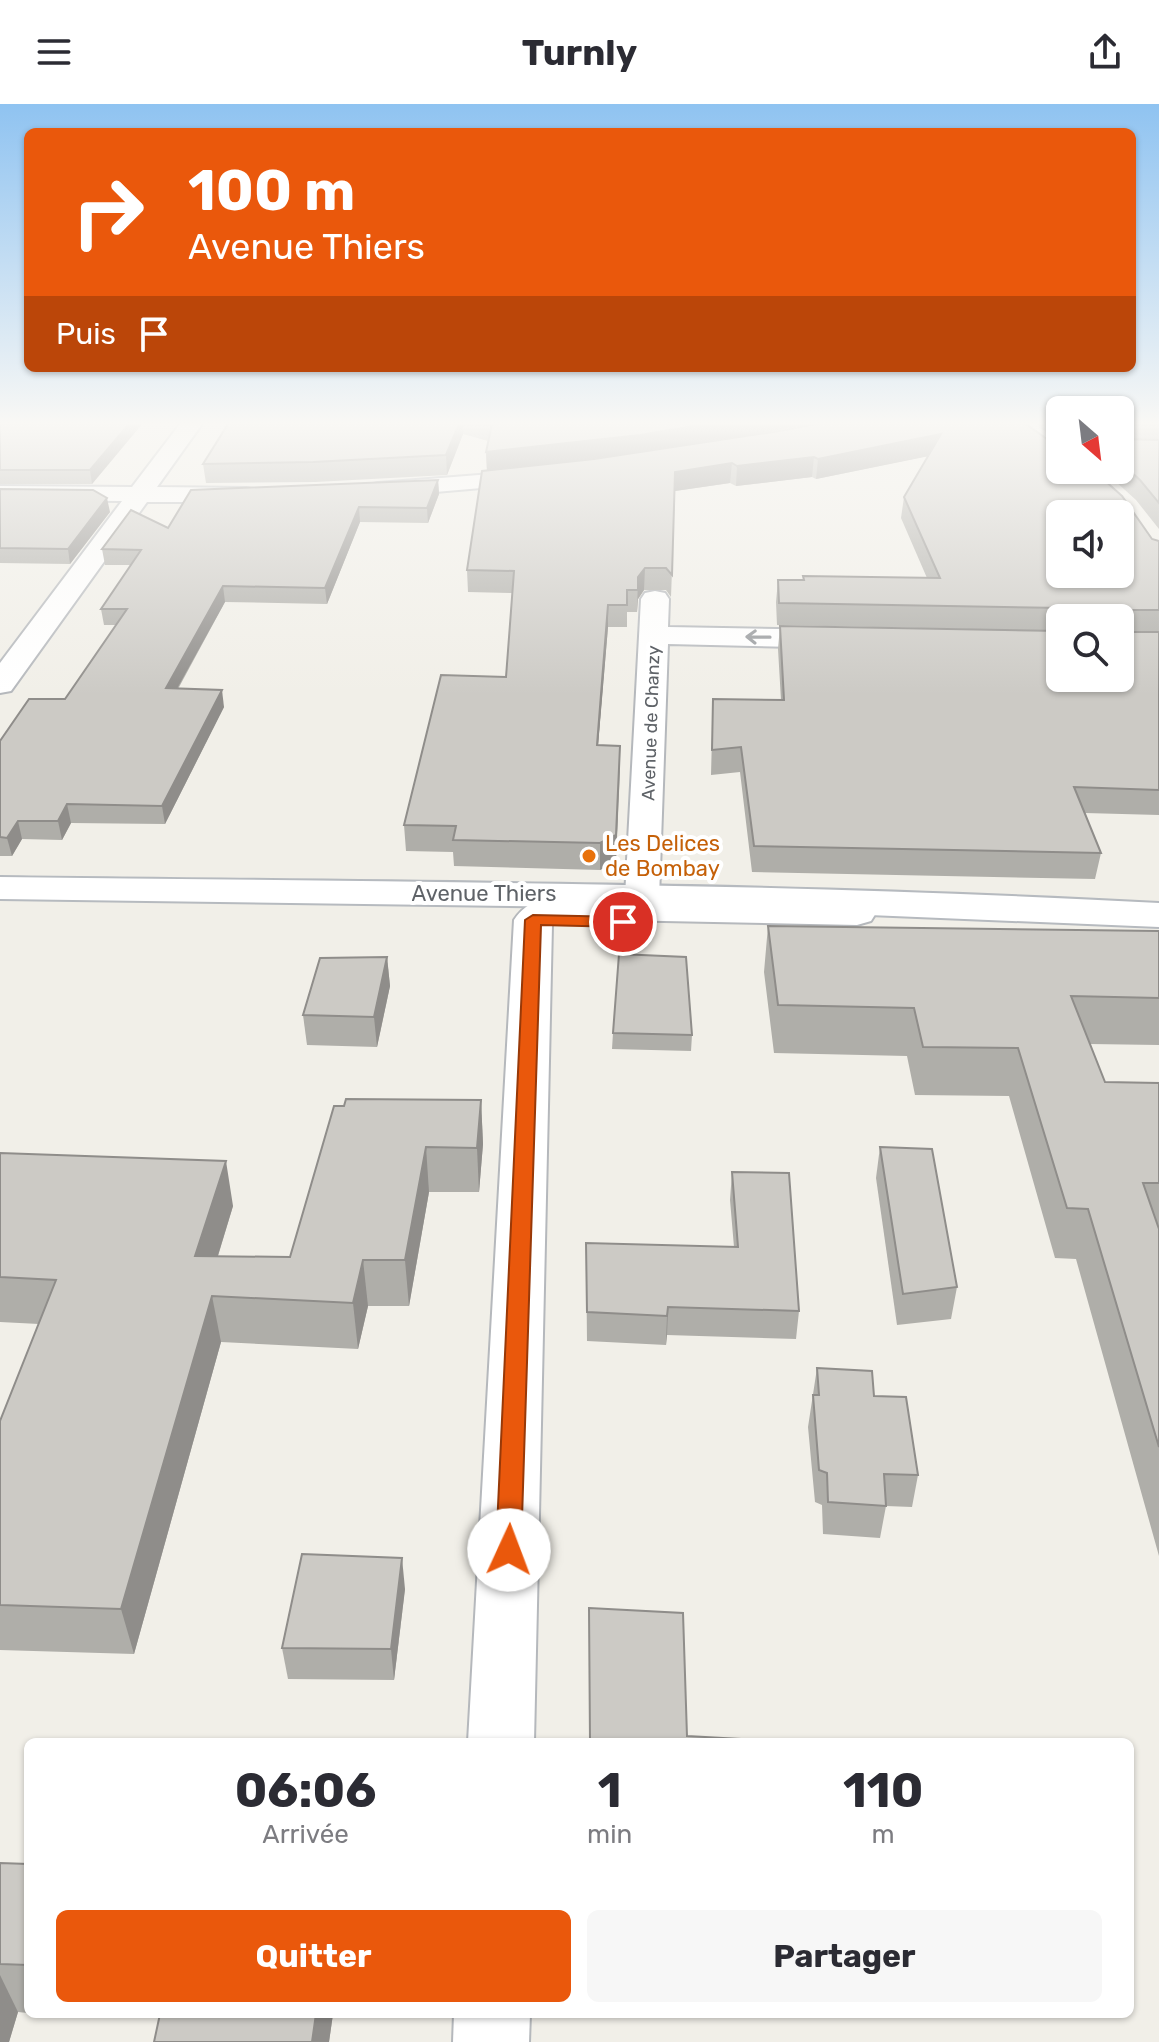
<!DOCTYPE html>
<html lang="fr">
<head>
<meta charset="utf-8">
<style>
	body { margin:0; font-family:Rubik,sans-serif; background:#f7f7f7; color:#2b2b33; height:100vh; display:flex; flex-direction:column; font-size:30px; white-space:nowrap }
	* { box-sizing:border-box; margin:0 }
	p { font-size:26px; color:#7c7c81 }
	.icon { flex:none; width:44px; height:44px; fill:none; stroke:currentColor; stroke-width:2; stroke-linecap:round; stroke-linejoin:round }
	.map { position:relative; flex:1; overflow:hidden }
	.sheet { position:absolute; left:24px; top:1634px; width:1110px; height:280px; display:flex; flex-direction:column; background:#fff; border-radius:12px; box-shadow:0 2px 6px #0004 }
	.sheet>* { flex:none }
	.hud { position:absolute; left:24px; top:24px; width:1112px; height:244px; border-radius:12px; box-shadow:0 2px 6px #0004; background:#ea580c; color:#fff; overflow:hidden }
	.needle { width:52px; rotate:152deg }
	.fabs { position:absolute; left:1046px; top:292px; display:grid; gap:16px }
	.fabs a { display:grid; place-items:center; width:88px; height:88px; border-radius:12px; background:#fff; box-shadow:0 2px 6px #0004; font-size:40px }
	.pin { position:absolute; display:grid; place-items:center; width:68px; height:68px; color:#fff; margin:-34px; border:4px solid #fff; border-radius:50%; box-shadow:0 2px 8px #0007 }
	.me { position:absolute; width:88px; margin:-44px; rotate:2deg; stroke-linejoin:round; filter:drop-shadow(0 0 6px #0008) }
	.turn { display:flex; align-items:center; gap:28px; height:168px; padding:0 32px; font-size:36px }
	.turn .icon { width:104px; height:104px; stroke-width:2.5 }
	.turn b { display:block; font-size:56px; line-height:68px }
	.then { display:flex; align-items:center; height:76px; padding:0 32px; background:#0003; gap:16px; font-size:30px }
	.eta { display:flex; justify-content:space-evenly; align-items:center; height:136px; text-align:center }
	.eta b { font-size:48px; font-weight:700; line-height:56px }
	.cta { display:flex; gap:16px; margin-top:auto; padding:16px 32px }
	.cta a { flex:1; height:92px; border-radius:12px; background:#ea580c; color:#fff; font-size:32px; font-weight:700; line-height:92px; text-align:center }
	.cta a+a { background:#f7f7f7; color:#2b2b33 }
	header { display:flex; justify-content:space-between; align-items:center; height:104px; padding:0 32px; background:#fff; font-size:36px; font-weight:700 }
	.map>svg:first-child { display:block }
</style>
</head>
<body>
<header><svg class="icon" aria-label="menu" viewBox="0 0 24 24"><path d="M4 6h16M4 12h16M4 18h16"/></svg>Turnly<svg class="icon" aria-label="share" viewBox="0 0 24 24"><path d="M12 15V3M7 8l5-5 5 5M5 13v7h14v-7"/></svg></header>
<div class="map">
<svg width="1159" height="1938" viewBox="0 0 1159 1938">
	<rect width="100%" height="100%" fill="#f1efe8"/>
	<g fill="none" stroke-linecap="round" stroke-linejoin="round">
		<g stroke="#b5b8bc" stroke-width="4">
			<g id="street">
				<polygon points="180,320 202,320 157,383 246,384 255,386 258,391 255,396 246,398 147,398 11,587 0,589 0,559 122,397 0,396 0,382 132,383"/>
				<polygon points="541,366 549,368 553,373 549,378 378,393 369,391 366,386 369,381 378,379"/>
				<path d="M655,487L665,489L669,495L668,523L838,526L848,529L853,535L848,541L838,544L668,540L659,794L857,797L871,801L876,809L871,817L857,821L563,815L552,821L534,1638H468L514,816C537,781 589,792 625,793L641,495L645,489Z"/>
				<polygon points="454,1910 530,1910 529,1938 453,1938"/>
			</g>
		</g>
		<g stroke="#b6babf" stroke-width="4">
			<path id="secondary" d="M0,773C387,778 773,778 1159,799V823L725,805L0,795Z"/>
		</g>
		<use href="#street" fill="#fff" fill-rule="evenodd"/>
		<use href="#secondary" fill="#fff" fill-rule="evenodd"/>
	</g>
	<g fill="#afaea9">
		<polygon points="0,320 142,320 92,380 0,380"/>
		<polygon points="228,320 812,320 709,338 1026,320 1152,435 1159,437 1159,711 1085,709 1101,749 1095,775 752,768 740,668 711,671 713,595 781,596 778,545 780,522 1060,574 1120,514 1060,514 1060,527 777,521 776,498 778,476 803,476 803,472 927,474 901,414 904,393 928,352 816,375 812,373 736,382 730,379 675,387 671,493 666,486 644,486 638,495 637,508 627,508 627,523 608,523 598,641 620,666 616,758 600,766 454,762 453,748 406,747 404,721 506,573 512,489 468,488 467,466 487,366 486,348 488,337 463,330 447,371 315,378 206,379 203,360"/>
		<polygon points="1037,320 1060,320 1060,337 1040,324"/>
		<polygon points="1120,320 1159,320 1159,335 1127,335 1159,336 1159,425 1136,396 1103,366 1120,366"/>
		<polygon points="438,376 439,390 428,419 360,418 327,500 225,498 178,585 224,603 165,720 71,719 62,736 22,735 12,752 0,752 0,637 65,595 116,521 104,521 101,505 131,461 105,461 102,445 168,424"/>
		<polygon points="0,385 110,408 70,460 0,459"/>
		<polygon points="768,822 1159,827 1159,941 1090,940 1105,978 1159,979 1159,1452 1076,1155 1055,1154 1009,992 915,991 907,952 774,949 764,868"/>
		<polygon points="387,853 390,882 377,943 307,941 303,911"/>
		<polygon points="613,929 692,931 691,947 612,945"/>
		<polygon points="481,996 483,1040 479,1088 429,1088 409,1202 368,1202 358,1245 221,1238 134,1550 0,1546 0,1317 39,1220 0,1218 0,1049 233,1102 218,1152 290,1153"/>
		<polygon points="880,1043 957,1183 951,1215 897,1221 876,1074"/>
		<polygon points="732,1068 799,1207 796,1235 667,1231 666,1241 587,1237 586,1139 734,1143 730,1096"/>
		<polygon points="817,1264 874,1292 918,1371 912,1403 886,1402 880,1434 823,1430 822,1401 815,1398 808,1323"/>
		<polygon points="405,1485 394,1576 288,1575 282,1544"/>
		<polygon points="0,1759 28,1760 28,1909 18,1908 9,1938 0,1938"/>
		<polygon points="63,1910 333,1910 329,1938 154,1938 159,1914"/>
	</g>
	<g fill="#8f8d8a">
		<polygon points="129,320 142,320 92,380 90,366"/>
		<polygon points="459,320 463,320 463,330 447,371 446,351"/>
		<polygon points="705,320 812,320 640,350 487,368 486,348"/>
		<polygon points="941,330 939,350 816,375 818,355"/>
		<polygon points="814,353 812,373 736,382 737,362"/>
		<polygon points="732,359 730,379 675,387 675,368"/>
		<polygon points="438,376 439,390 428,419 427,404"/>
		<polygon points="107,394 110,408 70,460 68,445"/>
		<polygon points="359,403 360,418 327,500 325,484"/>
		<polygon points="645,464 644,486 638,495 637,508 638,473"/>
		<polygon points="223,482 225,498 168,601 166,584"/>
		<polygon points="608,501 608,523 596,666 597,641"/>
		<polygon points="222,586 224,603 165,720 162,702"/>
		<polygon points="620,642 616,758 600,766 600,739"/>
		<polygon points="67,700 71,719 62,736 58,717"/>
		<polygon points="18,717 22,735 12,752 7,734"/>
		<polygon points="387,853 390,882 377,943 374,913"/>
		<polygon points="481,996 483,1040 479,1088 477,1044"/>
		<polygon points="426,1043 429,1088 409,1202 405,1156"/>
		<polygon points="226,1057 233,1102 204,1197 195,1152"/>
		<polygon points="363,1156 368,1202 358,1245 353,1199"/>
		<polygon points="212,1192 221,1238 134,1550 121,1505"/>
		<polygon points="668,1203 667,1231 666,1241 667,1212"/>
		<polygon points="402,1454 405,1485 394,1576 391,1545"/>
		<polygon points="0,1871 18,1908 9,1938 0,1938"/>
		<polygon points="316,1910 333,1910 329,1938 312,1938"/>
	</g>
	<g fill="#cccac5" stroke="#8f8d8a" stroke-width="2" fill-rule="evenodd">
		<polygon points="0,320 129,320 90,366 0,366"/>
		<polygon points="228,320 459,320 446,351 313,358 203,360"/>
		<polygon points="492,320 705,320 640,331 486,348"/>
		<path d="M817,320H1026L1054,340L1060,342V366H1093L1122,392L1152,435L1159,437V506H1123V528H1159V686L1074,683L1101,749L754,742L741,643L712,646L713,595L784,596L780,522L1060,527V574H1120V514H1067V507L1064,504L779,499L778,476H804L803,472L940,474L904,393L941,330L818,355L814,353L737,362L732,359L675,368L672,471L666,464H645L638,473V486H627V501H608L597,641L620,642L616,731L600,739L453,736L456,722L404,721L441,571L506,573L514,467L467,466L482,367L594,355L773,328ZM1060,410H1120V470H1060Z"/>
		<polygon points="1120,320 1122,335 1159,336 1159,399 1140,376 1120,358"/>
		<polygon points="438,376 427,404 359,403 325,484 223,482 166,584 222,586 162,702 67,700 58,717 18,717 7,734 0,733 0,637 29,595 65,595 127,505 101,505 141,446 102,445 131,406 168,424 191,386"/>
		<polygon points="0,385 93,386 107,394 68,445 0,444"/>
		<polygon points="768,822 1159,827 1159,894 1071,892 1105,978 1159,979 1159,1079 1143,1079 1159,1125 1159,1343 1088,1105 1067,1104 1018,944 923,943 914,904 778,901"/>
		<polygon points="619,850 686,853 692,931 613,929"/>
		<polygon points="387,853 374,913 303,911 320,854"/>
		<polygon points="346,995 481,996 477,1044 426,1043 405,1156 363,1156 353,1199 212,1192 121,1505 0,1501 0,1317 56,1176 0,1173 0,1049 226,1057 195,1152 290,1153 334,1002 344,1002"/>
		<polygon points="880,1043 932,1045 957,1183 903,1190"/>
		<polygon points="732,1068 789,1069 799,1207 668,1203 667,1212 587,1208 586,1139 738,1143"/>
		<polygon points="817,1264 872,1267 874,1292 906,1293 918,1371 884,1370 886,1402 828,1398 827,1369 819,1366 813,1291 819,1291"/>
		<polygon points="302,1450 402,1454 391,1545 282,1544"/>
		<polygon points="589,1504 683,1509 687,1632 796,1638 590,1638"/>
		<polygon points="0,1759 28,1760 28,1861 0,1860"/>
		<polygon points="160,1910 316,1910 312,1938 154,1938"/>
	</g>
	<defs><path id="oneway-shaft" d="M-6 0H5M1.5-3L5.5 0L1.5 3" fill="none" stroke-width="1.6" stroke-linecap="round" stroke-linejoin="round" transform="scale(2)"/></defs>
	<use stroke="#979a9d" href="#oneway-shaft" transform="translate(758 533) rotate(-179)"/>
	<linearGradient id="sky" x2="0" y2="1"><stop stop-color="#8fc3f1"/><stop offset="0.54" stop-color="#f9f8f5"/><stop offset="1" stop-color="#f9f8f5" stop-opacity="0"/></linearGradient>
	<rect width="1159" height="591" fill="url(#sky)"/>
	<polygon fill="#ea580c" stroke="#983908" stroke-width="2" points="533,811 623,813 631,818 623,823 541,821 521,1446 518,1454 509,1457 500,1454 496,1446 525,816"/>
	<circle fill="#e8710a" stroke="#fff" stroke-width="3" cx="589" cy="752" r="8"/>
	<g text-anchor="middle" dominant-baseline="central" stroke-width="8" stroke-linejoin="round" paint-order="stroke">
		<g font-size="18" fill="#5f6368" stroke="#fff">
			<text transform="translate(651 619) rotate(-88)">Avenue de Chanzy</text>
		</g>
		<g font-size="22" fill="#c56008" stroke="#fff" text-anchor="start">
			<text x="605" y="739">Les Delices<tspan x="605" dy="25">de Bombay</tspan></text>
		</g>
		<g font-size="22" fill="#5f6368" stroke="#fff">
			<text x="484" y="789">Avenue Thiers</text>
		</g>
	</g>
</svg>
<div class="fabs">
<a><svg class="needle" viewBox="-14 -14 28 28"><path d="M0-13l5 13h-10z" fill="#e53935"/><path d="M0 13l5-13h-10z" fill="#7c7c81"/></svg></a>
<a><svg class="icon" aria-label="sound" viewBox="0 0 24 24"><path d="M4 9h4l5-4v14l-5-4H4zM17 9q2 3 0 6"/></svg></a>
<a><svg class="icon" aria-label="search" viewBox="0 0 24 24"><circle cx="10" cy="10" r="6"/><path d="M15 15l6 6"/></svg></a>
</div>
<div class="pin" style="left:623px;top:818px;background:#d93025"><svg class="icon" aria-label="arrive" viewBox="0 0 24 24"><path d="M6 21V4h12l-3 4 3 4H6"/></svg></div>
<svg class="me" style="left:509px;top:1446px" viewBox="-20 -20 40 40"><circle r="19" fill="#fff"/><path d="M0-13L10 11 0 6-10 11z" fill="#ea580c"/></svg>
<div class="hud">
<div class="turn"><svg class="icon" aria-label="right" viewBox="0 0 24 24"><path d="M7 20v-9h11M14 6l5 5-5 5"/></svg><div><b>100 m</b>Avenue Thiers</div></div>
<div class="then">Puis<svg class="icon" aria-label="arrive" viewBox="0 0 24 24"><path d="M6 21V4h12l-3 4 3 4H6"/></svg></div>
</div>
<section class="sheet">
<div class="eta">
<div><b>06:06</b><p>Arrivée</p></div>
<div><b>1</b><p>min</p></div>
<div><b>110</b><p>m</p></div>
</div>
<div class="cta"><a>Quitter</a><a>Partager</a></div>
</section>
</div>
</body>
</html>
